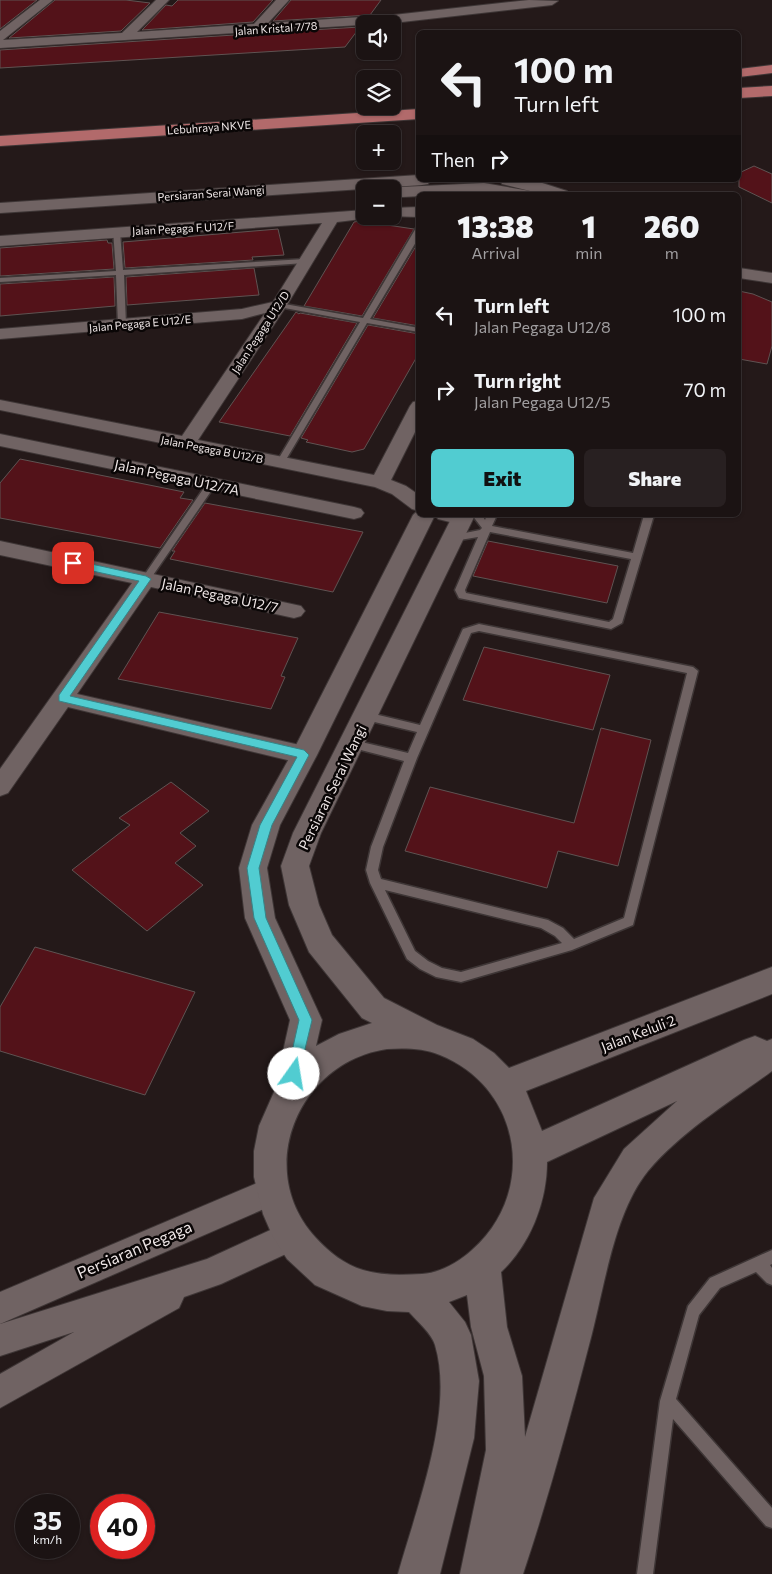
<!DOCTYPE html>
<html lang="en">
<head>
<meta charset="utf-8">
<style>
	body { margin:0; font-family:Commissioner,sans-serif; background:#282021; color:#f1f3f6; height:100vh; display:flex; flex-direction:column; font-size:19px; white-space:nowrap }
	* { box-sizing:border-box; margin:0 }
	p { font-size:16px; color:#a09ea0 }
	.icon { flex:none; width:28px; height:28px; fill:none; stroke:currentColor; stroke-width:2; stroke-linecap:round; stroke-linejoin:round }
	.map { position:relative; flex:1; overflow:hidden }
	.drawer { position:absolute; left:416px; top:192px; width:325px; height:325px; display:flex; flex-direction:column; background:#1b1313; border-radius:8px; box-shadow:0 1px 4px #0004,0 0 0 1px #393233 }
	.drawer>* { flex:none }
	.banner { position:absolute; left:416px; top:30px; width:325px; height:152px; border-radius:8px; box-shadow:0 1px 4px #0004,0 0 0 1px #393233; background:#1b1313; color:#f1f3f6; overflow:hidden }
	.controls { position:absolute; left:356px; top:15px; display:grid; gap:10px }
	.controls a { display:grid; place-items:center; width:45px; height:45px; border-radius:8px; background:#1b1313; box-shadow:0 1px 4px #0004,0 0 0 1px #393233; font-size:25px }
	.speed { position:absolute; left:15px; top:1494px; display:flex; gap:10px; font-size:25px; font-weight:700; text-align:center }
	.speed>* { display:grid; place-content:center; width:65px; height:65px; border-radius:50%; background:#1b1313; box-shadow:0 1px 4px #0004,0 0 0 1px #393233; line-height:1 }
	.speed small { font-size:12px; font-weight:400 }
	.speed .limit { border:8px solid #d22; background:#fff; color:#111 }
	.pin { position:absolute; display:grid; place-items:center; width:42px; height:42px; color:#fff; margin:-21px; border-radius:10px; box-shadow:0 2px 8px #0006 }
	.me { position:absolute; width:55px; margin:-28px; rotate:13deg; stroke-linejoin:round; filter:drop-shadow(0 0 4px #0008) }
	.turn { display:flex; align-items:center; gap:18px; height:105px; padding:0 15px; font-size:22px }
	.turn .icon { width:65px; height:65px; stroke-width:2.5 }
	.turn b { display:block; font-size:35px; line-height:42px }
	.then { display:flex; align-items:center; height:48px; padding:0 15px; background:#0003; gap:10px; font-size:19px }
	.eta { display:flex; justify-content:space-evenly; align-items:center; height:85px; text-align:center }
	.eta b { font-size:30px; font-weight:800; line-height:35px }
	.primary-button { display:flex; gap:10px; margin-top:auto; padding:10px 15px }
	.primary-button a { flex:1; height:58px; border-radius:8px; background:#51ccd1; color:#111; font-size:20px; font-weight:800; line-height:58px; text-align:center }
	.primary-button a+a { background:#282021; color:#f1f3f6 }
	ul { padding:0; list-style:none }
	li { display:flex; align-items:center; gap:15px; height:75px; padding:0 15px }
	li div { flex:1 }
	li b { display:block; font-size:19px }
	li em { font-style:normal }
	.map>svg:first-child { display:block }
</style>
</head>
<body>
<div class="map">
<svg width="772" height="1574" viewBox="0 0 772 1574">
	<rect width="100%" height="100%" fill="#241919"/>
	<g fill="#531219" stroke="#5f5352">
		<polygon points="0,0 37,0 0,29"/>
		<polygon points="55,0 126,0 150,3 121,31 9,38"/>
		<polygon points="178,0 273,0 253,22 142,30 166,5 172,6"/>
		<polygon points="291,0 381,0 370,15 273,21"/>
		<polygon points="360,27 345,47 0,68 0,50 250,34 256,36 262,33"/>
		<polygon points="754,166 772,174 772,203 739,187 739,173"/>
		<polygon points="360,221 414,229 362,316 304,306 354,222"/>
		<polygon points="278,229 284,255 252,257 253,260 125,268 123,242"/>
		<polygon points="107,240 108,243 112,243 114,269 0,276 0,248"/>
		<polygon points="419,241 419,326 373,318"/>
		<polygon points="254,268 259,295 127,305 126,277"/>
		<polygon points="114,277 115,306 0,316 0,284"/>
		<polygon points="739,291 753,294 772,302 772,346 767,364 739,359"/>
		<polygon points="296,312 299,314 300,313 357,323 290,436 219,422"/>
		<polygon points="368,325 419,334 419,353 364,449 352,452 306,442 308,440 301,438"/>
		<polygon points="20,459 184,492 180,498 193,500 160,548 0,518 0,483"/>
		<polygon points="205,503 363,532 333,592 170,559 175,551 172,551"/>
		<polygon points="488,541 618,566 607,603 473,576"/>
		<polygon points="159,612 298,638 281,676 285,677 271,709 118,679"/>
		<polygon points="484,647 610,675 593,730 463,700"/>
		<polygon points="601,728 651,740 618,866 558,851 547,888 405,851 430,787 574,823"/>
		<polygon points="171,782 209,811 180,833 196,846 175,863 203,885 147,931 72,870 130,825 119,818"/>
		<polygon points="35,947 195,992 145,1095 0,1051 0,1007"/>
	</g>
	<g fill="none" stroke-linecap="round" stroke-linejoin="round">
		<g stroke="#3e3636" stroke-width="3">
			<g id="service">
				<polygon points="416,228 419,228 419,237 370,319 419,328 419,332 367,323 284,463 280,466 277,465 276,463 360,322 279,307 275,305 279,303 363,318"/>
				<polygon points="113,230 120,232 123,270 305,259 309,261 305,263 124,275 126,325 122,327 118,325 116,275 0,282 0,278 116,271"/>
				<polygon points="211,481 216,484 149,581 143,581 141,579 143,577 208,482"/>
				<path d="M472,515H482L485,520L487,515H497L492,526L633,553L644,515H654L622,623L611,629L459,598L455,590L478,537L460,540L450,544L445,541L455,535L480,530L482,528ZM490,532L631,559L613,619L609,622L466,593L465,590Z"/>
				<path d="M479,624L693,667L698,671L633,925L572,950L461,982L436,977L420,969L407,959L370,883L366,870L371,847L404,761L353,748L348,744L353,740L408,753L417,732L366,720L361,716L366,712L420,725L462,631L463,629ZM479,631L687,673L624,918L574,939L563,928L548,920L381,879L378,870L383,847L417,758L471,633ZM385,890L541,928L555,936L562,943L461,972L442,968L428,961L415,951Z"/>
				<polygon points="772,1250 772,1264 770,1265 772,1268 772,1285 767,1283 756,1272 720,1288 699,1315 676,1399 772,1508 772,1528 766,1526 673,1419 653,1574 637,1574 660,1401 688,1306 710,1278"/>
			</g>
		</g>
		<g stroke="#3e3636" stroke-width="2">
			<g id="minor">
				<polygon points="40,0 53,0 3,40 122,33 156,0 169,0 137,32 254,24 276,0 289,0 268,23 393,15 529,0 558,1 552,5 393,23 261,31 255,34 250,32 0,48 0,31"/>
				<polygon points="419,207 419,217 387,216 392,216 392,208"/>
				<polygon points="365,210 365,216 372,216 370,218 337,222 287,305 198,440 374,475 410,406 413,402 419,401 419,424 391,480 406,486 419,495 419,511 412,509 392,494 375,487 0,410 0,400 182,436 265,313 242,319 0,339 0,329 242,309 273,302 322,223 0,246 0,236"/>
				<polygon points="739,268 772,273 772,283 739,278"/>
				<polygon points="0,434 354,507 361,509 364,513 361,517 354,519 0,446"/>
				<polygon points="435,515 469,515 472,519 469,523 462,525 438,519"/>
				<polygon points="0,541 301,606 305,611 301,616 294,618 151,587 77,694 304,746 312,749 316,755 312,761 304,764 68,707 8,793 0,796 0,769 132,583 0,555"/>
				<polygon points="269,1178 280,1182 284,1192 280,1202 0,1324 0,1292"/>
				<polygon points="290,1221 301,1225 305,1236 301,1247 221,1284 184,1297 179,1308 0,1408 0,1374 74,1332 0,1356 0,1324 207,1259"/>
			</g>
		</g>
		<g stroke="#3e3636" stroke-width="2">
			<g id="tertiary">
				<polygon points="419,175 419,180 430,180 428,184 422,185 0,213 0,203"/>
				<polygon points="500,180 533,180 567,191 570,195 546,195 502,184"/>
				<polygon points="484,183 530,191 533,195 484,193 402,197 396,196 393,192 396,188 402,187"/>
				<path d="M419,509V515H435L317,755L280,825L267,868L275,918L322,1020L316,1046L339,1034L372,1023L362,1018L309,952L289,905L281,866L293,833L453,515H475L321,833L309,866L319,905L332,935L384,998L437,1025L473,1039L494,1053L509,1068L772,967V994L526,1091L542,1131L744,1040L755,1036L767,1041L772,1039V1071C730,1102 682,1131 648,1171C613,1214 604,1291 589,1345C569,1422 548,1499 523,1574H460L486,1450L484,1376L471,1327L467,1295L449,1302L465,1322L471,1335L479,1381L474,1438L440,1574H398C416,1509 455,1411 435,1345C432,1334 417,1321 409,1312L387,1311L362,1306L315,1285L287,1259L273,1237L263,1214L254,1177V1151L259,1126L274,1092L290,1020L245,918L239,868L252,825L291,755L413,515ZM387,1049C405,1048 423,1048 440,1055C522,1088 538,1192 472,1250C459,1262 440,1273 422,1274C402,1275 383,1276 363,1270C345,1265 329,1252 316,1238C253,1170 298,1062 387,1049ZM677,1101L624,1149L594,1198L525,1437L522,1376L507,1327L501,1272C530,1245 547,1202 547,1162Z"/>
			</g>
		</g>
		<g stroke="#3e3636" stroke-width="2">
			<g id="motorway">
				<polygon points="772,65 772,73 739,77 739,69"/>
				<polygon points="772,86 772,96 739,98 739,88"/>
				<polygon points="419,109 419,119 0,146 0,136"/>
			</g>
		</g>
		<use href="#service" fill="#706363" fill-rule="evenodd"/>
		<use href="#minor" fill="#706363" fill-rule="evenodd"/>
		<use href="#tertiary" fill="#706363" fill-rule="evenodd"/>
		<use href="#motorway" fill="#b26a6b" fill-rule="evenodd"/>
	</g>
	<polygon fill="#51ccd1" stroke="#358588" points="73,560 146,576 151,579 70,696 304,750 309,755 272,825 259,868 266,918 312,1020 298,1078 294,1080 289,1078 287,1074 299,1020 254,918 247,868 260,825 297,757 59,701 59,695 139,581 69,566 69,561"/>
	<g text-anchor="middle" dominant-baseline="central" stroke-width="5" stroke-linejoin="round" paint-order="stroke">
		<g font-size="11" fill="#eee6e6" stroke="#0a0606">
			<text transform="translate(276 28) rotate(-4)">Jalan Kristal 7/78</text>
			<text transform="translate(209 127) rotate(-4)">Lebuhraya NKVE</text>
			<text transform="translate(211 193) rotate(-4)">Persiaran Serai Wangi</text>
			<text transform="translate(183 228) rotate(-3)">Jalan Pegaga F U12/F</text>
			<text transform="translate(140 323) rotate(-5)">Jalan Pegaga E U12/E</text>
			<text transform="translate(260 332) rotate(-57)">Jalan Pegaga U12/D</text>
			<text transform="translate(212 449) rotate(11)">Jalan Pegaga B U12/B</text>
		</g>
		<g font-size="14" fill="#eee6e6" stroke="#0a0606">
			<text transform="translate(177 477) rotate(12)">Jalan Pegaga U12/7A</text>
			<text transform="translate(220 595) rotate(12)">Jalan Pegaga U12/7</text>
			<text transform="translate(332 787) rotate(-64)">Persiaran Serai Wangi</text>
			<text transform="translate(638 1033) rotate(-21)">Jalan Keluli 2</text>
		</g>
		<g font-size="16" fill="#eee6e6" stroke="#0a0606">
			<text transform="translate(134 1249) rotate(-23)">Persiaran Pegaga</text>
		</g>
	</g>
</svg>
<div class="controls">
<a><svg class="icon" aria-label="sound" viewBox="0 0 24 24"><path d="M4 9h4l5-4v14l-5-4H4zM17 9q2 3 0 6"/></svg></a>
<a><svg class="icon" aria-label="layers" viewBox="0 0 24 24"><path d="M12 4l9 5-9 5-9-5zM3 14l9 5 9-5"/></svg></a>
<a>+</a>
<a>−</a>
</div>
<div class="speed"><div>35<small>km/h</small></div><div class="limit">40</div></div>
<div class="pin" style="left:73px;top:563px;background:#d93025"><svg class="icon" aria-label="arrive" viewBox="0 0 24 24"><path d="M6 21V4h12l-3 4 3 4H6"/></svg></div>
<svg class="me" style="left:294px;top:1074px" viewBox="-20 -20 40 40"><circle r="19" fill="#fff"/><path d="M0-13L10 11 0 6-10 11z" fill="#51ccd1"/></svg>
<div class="banner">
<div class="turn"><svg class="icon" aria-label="left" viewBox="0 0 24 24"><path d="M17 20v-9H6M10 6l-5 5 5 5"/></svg><div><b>100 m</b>Turn left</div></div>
<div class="then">Then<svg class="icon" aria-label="right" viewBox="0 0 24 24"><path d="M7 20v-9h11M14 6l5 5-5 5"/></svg></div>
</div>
<section class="drawer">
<div class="eta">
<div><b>13:38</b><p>Arrival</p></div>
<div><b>1</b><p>min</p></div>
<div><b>260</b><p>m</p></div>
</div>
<ul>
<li><svg class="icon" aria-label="left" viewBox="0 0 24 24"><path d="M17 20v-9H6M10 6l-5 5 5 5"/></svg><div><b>Turn left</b><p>Jalan Pegaga U12/8</p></div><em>100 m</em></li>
<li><svg class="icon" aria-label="right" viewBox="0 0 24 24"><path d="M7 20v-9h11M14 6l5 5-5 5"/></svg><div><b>Turn right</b><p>Jalan Pegaga U12/5</p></div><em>70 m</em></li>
</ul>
<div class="primary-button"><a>Exit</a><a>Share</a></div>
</section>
</div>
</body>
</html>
